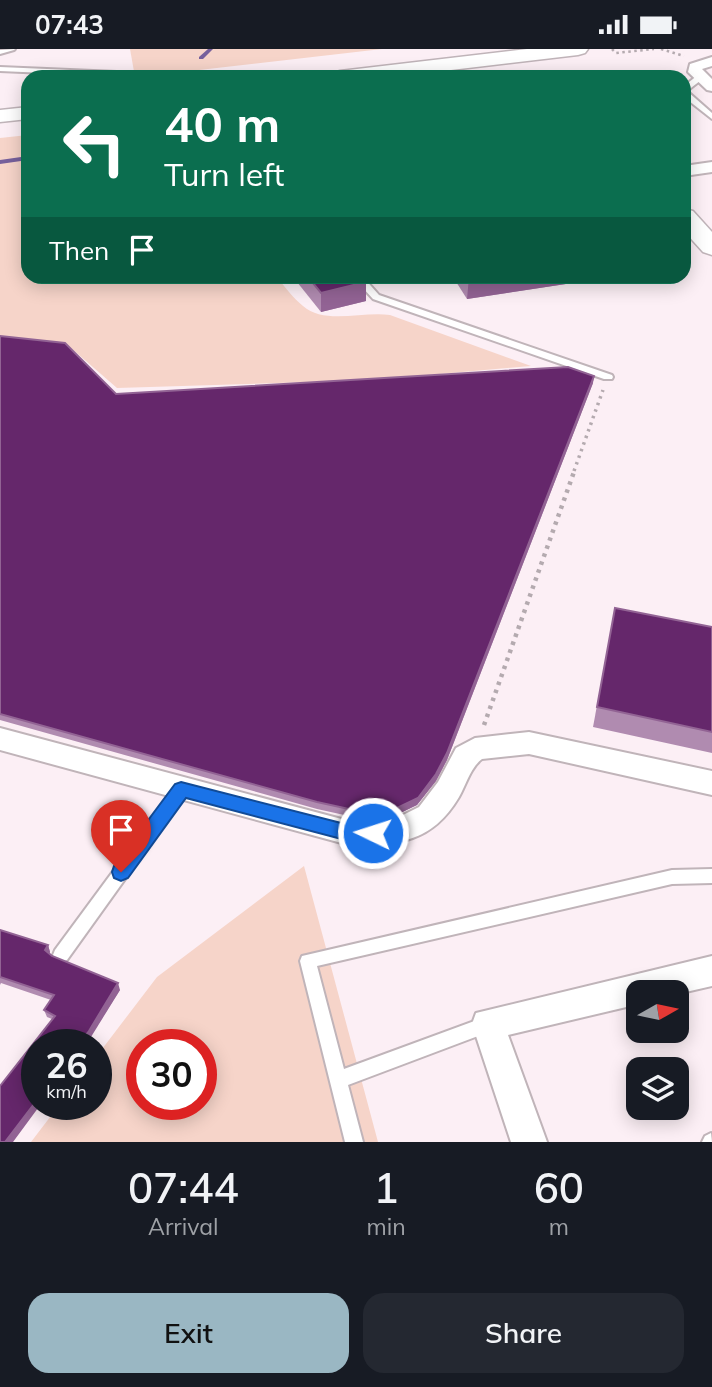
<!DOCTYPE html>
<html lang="en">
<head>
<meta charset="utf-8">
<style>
	body { margin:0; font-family:Mulish,sans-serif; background:#242831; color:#f1f3f6; height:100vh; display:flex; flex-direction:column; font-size:26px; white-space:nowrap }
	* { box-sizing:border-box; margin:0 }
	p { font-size:23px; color:#9ea1a6 }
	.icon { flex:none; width:38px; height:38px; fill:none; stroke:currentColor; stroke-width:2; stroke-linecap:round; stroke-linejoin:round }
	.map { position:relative; height:1093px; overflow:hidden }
	.sheet { display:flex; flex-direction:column; background:#171b24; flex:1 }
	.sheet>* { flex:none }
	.guide { position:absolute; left:21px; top:21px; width:670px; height:214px; border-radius:21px; box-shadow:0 4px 18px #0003; background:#0b6e4f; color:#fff; overflow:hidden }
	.needle { width:46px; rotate:81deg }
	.fabs { position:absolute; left:626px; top:931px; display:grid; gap:14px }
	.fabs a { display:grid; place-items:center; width:63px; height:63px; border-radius:14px; background:#171b24; box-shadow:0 4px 18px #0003; font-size:35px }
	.speed { position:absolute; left:21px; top:980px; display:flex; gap:14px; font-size:35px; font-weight:700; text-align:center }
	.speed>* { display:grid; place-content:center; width:91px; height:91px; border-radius:50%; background:#171b24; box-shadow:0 4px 18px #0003; line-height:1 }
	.speed small { font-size:18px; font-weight:400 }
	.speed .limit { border:10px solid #d22; background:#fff; color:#111 }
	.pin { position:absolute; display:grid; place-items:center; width:60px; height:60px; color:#fff; margin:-72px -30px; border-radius:50% 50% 50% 0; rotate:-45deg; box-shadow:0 0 7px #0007 }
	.pin .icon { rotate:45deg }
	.me { position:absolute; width:77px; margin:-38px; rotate:274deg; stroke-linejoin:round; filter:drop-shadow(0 0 5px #0008) }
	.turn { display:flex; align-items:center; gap:24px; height:147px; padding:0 28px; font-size:32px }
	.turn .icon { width:91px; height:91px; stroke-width:2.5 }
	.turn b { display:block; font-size:49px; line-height:60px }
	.then { display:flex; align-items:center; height:66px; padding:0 28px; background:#0003; gap:14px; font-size:26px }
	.eta { display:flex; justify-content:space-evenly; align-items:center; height:119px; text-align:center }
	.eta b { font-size:42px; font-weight:600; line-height:49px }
	.button { display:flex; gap:14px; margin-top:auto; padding:14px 28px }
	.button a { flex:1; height:80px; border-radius:21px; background:#9ab7c3; color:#111; font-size:28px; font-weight:600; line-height:80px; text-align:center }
	.button a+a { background:#242831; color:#f1f3f6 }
	.status { display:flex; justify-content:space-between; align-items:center; height:49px; padding:0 35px; background:#171b24; direction:ltr }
	.status svg { height:19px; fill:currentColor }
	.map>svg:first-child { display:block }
</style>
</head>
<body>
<div class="status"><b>07:43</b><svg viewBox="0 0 49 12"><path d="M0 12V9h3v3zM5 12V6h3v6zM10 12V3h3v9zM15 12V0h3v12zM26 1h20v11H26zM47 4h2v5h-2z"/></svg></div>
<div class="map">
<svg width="712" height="1093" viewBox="0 0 712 1093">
	<rect width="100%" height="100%" fill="#fceff5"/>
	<g fill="#f6d4c9" fill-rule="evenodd">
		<polygon points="130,0 382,0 138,28 135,28"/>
		<path d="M28,86V228H277C285,238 293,249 303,257C324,276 363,262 390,266L531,317L372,331L117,339L71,299L0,293V89Z"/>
		<path d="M304,817L378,1093H31L60,1055H96V1008L157,928ZM142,996H201V1055H142Z"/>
	</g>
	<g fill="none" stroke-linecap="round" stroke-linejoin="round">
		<g fill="#76609c" fill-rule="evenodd">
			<polygon points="208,0 213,0 203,10 199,10 199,8"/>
			<polygon points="28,107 28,111 0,115 0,111"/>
		</g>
		<g stroke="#c0b4b9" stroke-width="4">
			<g id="lane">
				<polygon points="15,0 14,1 0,5 0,1"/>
				<polygon points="0,18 187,26 191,28 137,28 0,22"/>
				<polygon points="698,26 705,28 687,42 712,64 712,70 684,48 684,37"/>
				<polygon points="353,228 363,228 379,246 612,326 613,328 612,330 604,330 373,250"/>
				<polygon points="181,735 186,737 188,741 186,745 67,911 61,913 55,911 53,906 55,901 176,737"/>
				<polygon points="712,820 712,834 672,835 317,917 344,1020 488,967 494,969 496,975 494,981 348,1036 363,1093 345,1093 300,912 302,907 672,821"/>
				<polygon points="711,1084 712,1093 702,1093 705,1087"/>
			</g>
		</g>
		<g stroke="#c0b4b9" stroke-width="4">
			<g id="street">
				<polygon points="712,8 712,17 702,20 712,30 712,42 707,41 688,23 690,15"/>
				<polygon points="712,113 712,123 684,127 684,117"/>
				<path d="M0,679L349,772L393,771L419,758L438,733L456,699L475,689L529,683L712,722V746L529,705L482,710C470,719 466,736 459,748C431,795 398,795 349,796L0,701Z"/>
				<polygon points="712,907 712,937 677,945 639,943 639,955 508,986 547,1093 511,1093 472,975 476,964"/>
			</g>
		</g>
		<g stroke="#c0b4b9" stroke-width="3">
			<g id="secondary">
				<polygon points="527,0 588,0 585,4 578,6 392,28 330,28 333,24 340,22"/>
				<polygon points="28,58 28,70 0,73 0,61"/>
				<polygon points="684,160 693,162 712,183 712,206 703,203 684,182"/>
			</g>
		</g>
		<g stroke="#b4aaaf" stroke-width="2.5" stroke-dasharray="2.5 3.5" stroke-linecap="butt">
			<polyline points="612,0 616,4 654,0"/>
			<polyline points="661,0 684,7"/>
		</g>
		<polyline stroke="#b4aaaf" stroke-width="3.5" stroke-dasharray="2.5 4.5" stroke-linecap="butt" points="574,422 603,341"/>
		<polyline stroke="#b4aaaf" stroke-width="4.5" stroke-dasharray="3.5 5" stroke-linecap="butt" points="484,676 575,420"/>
		<use href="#lane" fill="#fff" fill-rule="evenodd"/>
		<use href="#street" fill="#fff" fill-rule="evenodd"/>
		<use href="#secondary" fill="#fff" fill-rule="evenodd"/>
	</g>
	<g fill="#b08bb0">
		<polygon points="293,228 362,228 366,252 321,263"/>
		<polygon points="453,228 612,228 467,250"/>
		<polygon points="0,287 116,345 593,334 447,711 436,732 417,756 392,768 358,769 317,760 0,671"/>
		<polygon points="615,559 712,578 712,704 593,678"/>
		<polygon points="0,881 48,896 50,903 49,905 52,907 120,941 85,996 37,996 52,970 47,968 44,961 51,951 1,934 0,936"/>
	</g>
	<g fill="#926394">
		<polygon points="469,228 612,228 467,250"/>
		<polygon points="366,233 366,252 321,263 321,244"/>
		<polygon points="594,327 593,334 447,711 436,732 417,756 392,768 393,761"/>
		<polygon points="48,896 50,903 47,908 45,901"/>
		<polygon points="118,934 120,941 91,988 85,996 78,996"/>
		<polygon points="37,1051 37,1055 41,1055 13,1093 5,1093"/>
	</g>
	<g fill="#65276b" stroke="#926394" stroke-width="2">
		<polygon points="308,228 362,228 366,233 321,244"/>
		<polygon points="0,287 65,294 116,345 568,318 594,327 447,704 436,725 418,749 393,761 358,762 317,753 0,665"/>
		<polygon points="615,559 712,578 712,683 597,658"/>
		<polygon points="0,881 48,896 45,901 52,907 118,934 89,982 78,996 37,996 37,1051 5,1093 0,1093 0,1037 55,967 44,961 54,946 0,928"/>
	</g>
	<polygon fill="#1a73e8" stroke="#114b97" stroke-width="2" points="181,733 349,776 379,778 382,784 379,789 349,792 186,749 128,829 121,832 114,829 112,823 114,817 175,735"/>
</svg>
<div class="fabs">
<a><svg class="needle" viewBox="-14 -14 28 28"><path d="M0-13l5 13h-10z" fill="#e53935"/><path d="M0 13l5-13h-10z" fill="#9ea1a6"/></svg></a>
<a><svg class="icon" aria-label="layers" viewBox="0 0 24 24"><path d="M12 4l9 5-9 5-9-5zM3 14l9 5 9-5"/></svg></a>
</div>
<div class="speed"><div>26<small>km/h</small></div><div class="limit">30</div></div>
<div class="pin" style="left:121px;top:823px;background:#d93025"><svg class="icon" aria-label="arrive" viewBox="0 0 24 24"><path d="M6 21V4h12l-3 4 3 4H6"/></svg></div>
<svg class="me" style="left:373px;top:784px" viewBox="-20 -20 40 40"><circle r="17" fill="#1a73e8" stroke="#fff" stroke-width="3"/><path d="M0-11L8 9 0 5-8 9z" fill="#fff"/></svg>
<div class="guide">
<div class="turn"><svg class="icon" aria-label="left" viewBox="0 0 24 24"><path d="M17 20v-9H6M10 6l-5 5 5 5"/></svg><div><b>40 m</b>Turn left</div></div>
<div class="then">Then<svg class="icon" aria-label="arrive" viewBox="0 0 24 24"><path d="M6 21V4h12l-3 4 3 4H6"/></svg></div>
</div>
</div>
<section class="sheet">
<div class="eta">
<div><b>07:44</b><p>Arrival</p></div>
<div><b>1</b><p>min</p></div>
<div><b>60</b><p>m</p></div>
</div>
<div class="button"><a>Exit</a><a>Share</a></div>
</section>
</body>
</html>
